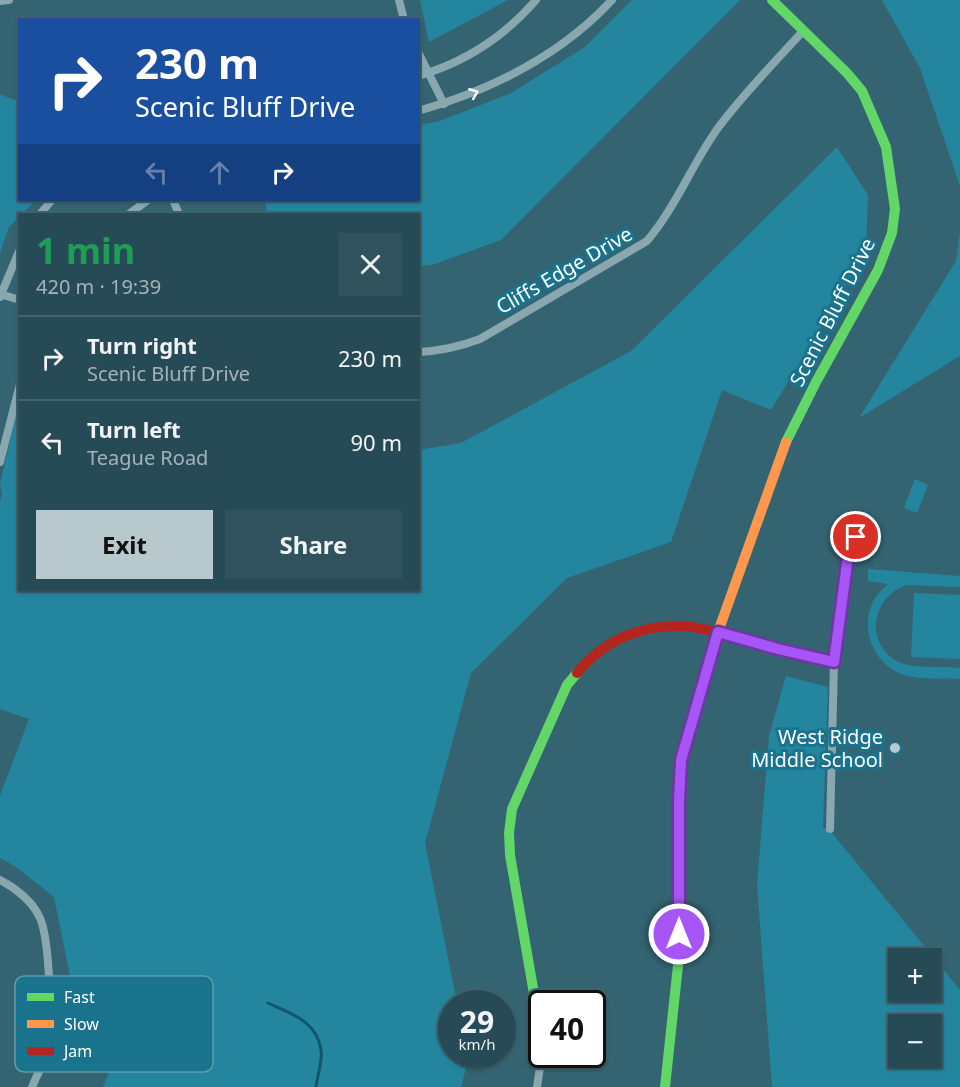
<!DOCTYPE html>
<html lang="en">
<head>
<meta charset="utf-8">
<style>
	body { margin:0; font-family:"Noto Sans",sans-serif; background:#2f525c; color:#f1f3f6; height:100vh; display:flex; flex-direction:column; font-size:22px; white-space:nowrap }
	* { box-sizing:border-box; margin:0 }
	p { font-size:20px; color:#a4b3b9 }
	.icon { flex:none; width:33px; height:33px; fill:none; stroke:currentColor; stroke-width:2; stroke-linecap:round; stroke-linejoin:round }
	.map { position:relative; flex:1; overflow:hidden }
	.sheet { position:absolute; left:18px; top:213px; width:402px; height:378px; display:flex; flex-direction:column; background:#274b56; border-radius:0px; box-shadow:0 2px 4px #0004,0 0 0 2px #43636c }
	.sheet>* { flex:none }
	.hud { position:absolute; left:18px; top:18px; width:402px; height:183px; border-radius:0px; box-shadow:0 2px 4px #0004,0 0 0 2px #43636c; background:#1a4fa0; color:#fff; overflow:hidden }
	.buttons { position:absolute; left:888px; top:948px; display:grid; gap:12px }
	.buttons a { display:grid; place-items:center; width:54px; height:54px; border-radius:0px; background:#274b56; box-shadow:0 2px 4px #0004,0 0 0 2px #43636c; font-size:30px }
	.speed { position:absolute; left:438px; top:990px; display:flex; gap:12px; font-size:30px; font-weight:700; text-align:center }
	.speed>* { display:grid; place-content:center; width:78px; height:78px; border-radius:50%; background:#274b56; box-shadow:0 2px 4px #0004,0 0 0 2px #43636c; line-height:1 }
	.speed small { font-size:15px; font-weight:400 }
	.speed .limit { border:3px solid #111; border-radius:9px; background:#fff; color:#111 }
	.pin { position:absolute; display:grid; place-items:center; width:51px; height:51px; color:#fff; margin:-26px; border:3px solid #fff; border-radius:50%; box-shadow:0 2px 6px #0007 }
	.me { position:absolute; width:66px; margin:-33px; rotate:0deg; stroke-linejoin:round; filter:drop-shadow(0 0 4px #0008) }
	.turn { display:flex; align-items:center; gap:21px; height:126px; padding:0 18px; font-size:27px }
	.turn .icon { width:78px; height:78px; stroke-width:2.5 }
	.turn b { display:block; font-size:42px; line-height:51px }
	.lanes { display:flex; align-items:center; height:57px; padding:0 18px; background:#0003; justify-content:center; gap:30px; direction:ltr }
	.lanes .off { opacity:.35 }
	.round { display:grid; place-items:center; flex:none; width:63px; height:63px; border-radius:0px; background:#2f525c }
	.overview { display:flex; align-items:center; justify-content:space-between; height:102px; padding:0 18px }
	h1 { font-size:36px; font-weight:700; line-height:45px; color:#1e9e55 }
	.button { display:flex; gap:12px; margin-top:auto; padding:12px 18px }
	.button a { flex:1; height:69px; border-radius:0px; background:#b8c9ce; color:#111; font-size:24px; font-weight:700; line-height:69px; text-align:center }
	.button a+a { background:#2f525c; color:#f1f3f6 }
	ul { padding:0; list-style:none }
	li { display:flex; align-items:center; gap:18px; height:84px; padding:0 18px; border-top:2px solid #43636c }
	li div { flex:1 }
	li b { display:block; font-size:22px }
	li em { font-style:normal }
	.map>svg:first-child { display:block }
</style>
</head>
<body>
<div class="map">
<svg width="960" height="1087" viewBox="0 0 960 1087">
	<rect width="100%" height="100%" fill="#346472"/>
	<g fill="#24859f" fill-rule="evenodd">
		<polygon points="420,0 508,0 429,42"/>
		<polygon points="632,0 740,0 501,240 432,265 419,266 418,214 266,214 266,200 418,200 419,125 440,121 511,93 585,47"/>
		<polygon points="882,0 960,0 960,186 920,68"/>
		<polygon points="0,94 14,100 19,98 20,200 36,200 9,227 0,253"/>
		<polygon points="837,147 868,195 866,253 771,410 722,390 671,542 567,578 471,673 425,843 457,1003 452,1004 452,1054 467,1055 468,1061 461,1087 103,1087 130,1020 131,982 72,986 54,897 16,867 0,858 0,796 29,719 0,709 0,501 2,493 0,484 19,403 20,590 418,590 419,450 461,443 631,351"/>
		<polygon points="960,232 960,356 859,418 956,261"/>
		<polygon points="915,479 928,485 917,513 904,508"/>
		<path d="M868,569L960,576V587L906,585C871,598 864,644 899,662C913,669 944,666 960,668V679C940,678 913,681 895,671C871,658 861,626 873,602C876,595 883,589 888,584L868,581Z"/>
		<polygon points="914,593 960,595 960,659 911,657"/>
		<path d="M786,676L828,687L823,827L832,833L960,990V1087H772L757,885L769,736ZM898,958H932V992H898ZM898,1024H932V1058H898Z"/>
	</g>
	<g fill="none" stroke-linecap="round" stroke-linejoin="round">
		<path stroke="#13566c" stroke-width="3" d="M268,1003C290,1013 317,1021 321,1050C323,1061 317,1076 316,1087"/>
		<g stroke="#88a7af" stroke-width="8">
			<polyline points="399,0 404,20"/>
			<polyline points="0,1 9,0"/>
			<polyline points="418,52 444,104"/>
			<path d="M418,76C466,62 504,37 536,0"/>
			<path d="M418,111C491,90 560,56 612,0"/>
			<polyline points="173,200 179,214"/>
			<polyline points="40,214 52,200"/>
			<polyline points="129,214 148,200"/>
			<polyline points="0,294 20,300"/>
			<polyline points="0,297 20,249"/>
			<path d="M418,352C440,351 459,347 480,339L647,241C676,207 692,164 718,128C744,93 775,62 804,30"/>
			<polyline points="0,462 20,384"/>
			<polyline points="830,829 834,662 847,556 853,547 856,537"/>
			<path d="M0,880C16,888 33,902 40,918C50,941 52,1023 48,1048C45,1061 37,1075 32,1087"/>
			<polyline points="537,1087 542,1054"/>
		</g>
		<g stroke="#63d668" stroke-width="10">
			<polyline points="772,0 847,73 862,91 886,147 895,209 892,233 878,270 816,382 786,442"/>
			<polyline points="542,1040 510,855 509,833 512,809 567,685 577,673"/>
			<polyline points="665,1087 679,956 681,770"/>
		</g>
		<polyline stroke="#ff974d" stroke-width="10" points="786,442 718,632 834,662"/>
		<path stroke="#b3261e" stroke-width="10" d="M577,673C604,640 642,624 685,626C696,627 707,630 718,632L681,760V770"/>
	</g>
	<defs><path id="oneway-chevron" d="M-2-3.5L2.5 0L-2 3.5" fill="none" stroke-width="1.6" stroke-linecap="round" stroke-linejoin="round" transform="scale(1.5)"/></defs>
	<use stroke="#fff" href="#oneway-chevron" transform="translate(474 93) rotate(-22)"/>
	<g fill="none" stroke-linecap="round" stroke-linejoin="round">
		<g stroke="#6d37a1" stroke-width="15">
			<polyline id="route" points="679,934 679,801 681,760 718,632 778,649 834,662 848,556 853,547 856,537"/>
		</g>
		<use href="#route" stroke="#a855f7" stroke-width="10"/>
	</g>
	<circle fill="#b8c9ce" stroke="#19738d" stroke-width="2" cx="895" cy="748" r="6"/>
	<g text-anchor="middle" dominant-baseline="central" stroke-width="6" stroke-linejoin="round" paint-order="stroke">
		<g font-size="20" fill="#fff" stroke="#19738d">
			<text transform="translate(564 270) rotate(-30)">Cliffs Edge Drive</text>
			<text transform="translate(832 312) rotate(-63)">Scenic Bluff Drive</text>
		</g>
		<g font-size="20" fill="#fff" stroke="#19738d" text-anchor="end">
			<text x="883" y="736">West Ridge<tspan x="883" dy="23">Middle School</tspan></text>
		</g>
	</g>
	<rect x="15" y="976" width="198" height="96" rx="9" fill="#19738d" stroke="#5e9daf" stroke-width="1.5"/>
	<rect x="27" y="993" width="27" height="8" fill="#63d668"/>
	<rect x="27" y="1020" width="27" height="8" fill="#ff974d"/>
	<rect x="27" y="1047" width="27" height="8" fill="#b3261e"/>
	<g font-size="16" fill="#fff">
		<text x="64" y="1003">Fast</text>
		<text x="64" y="1030">Slow</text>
		<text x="64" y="1057">Jam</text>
	</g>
</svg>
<div class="buttons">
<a>+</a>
<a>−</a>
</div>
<div class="speed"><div>29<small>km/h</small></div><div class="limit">40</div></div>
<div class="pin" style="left:856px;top:537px;background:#d93025"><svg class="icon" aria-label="arrive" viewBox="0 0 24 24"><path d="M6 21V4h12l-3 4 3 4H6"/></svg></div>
<svg class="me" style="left:679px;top:934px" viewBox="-20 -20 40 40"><circle r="17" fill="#a855f7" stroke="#fff" stroke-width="3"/><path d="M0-11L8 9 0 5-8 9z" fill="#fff"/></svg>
<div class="hud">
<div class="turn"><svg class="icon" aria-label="right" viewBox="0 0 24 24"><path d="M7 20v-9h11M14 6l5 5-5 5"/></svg><div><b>230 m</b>Scenic Bluff Drive</div></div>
<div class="lanes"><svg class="icon off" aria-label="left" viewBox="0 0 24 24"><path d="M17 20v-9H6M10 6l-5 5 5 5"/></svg><svg class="icon off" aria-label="ahead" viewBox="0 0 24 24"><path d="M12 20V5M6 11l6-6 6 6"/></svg><svg class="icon" aria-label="right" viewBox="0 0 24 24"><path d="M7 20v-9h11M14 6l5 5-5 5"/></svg></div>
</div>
<section class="sheet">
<div class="overview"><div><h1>1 min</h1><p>420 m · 19:39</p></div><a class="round"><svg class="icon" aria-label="close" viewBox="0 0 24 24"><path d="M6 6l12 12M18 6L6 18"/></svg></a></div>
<ul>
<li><svg class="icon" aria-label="right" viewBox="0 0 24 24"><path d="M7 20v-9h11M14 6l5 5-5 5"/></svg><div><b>Turn right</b><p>Scenic Bluff Drive</p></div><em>230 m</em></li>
<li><svg class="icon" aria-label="left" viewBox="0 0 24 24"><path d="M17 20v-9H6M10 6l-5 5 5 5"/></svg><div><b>Turn left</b><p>Teague Road</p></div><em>90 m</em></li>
</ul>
<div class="button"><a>Exit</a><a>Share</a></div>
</section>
</div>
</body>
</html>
